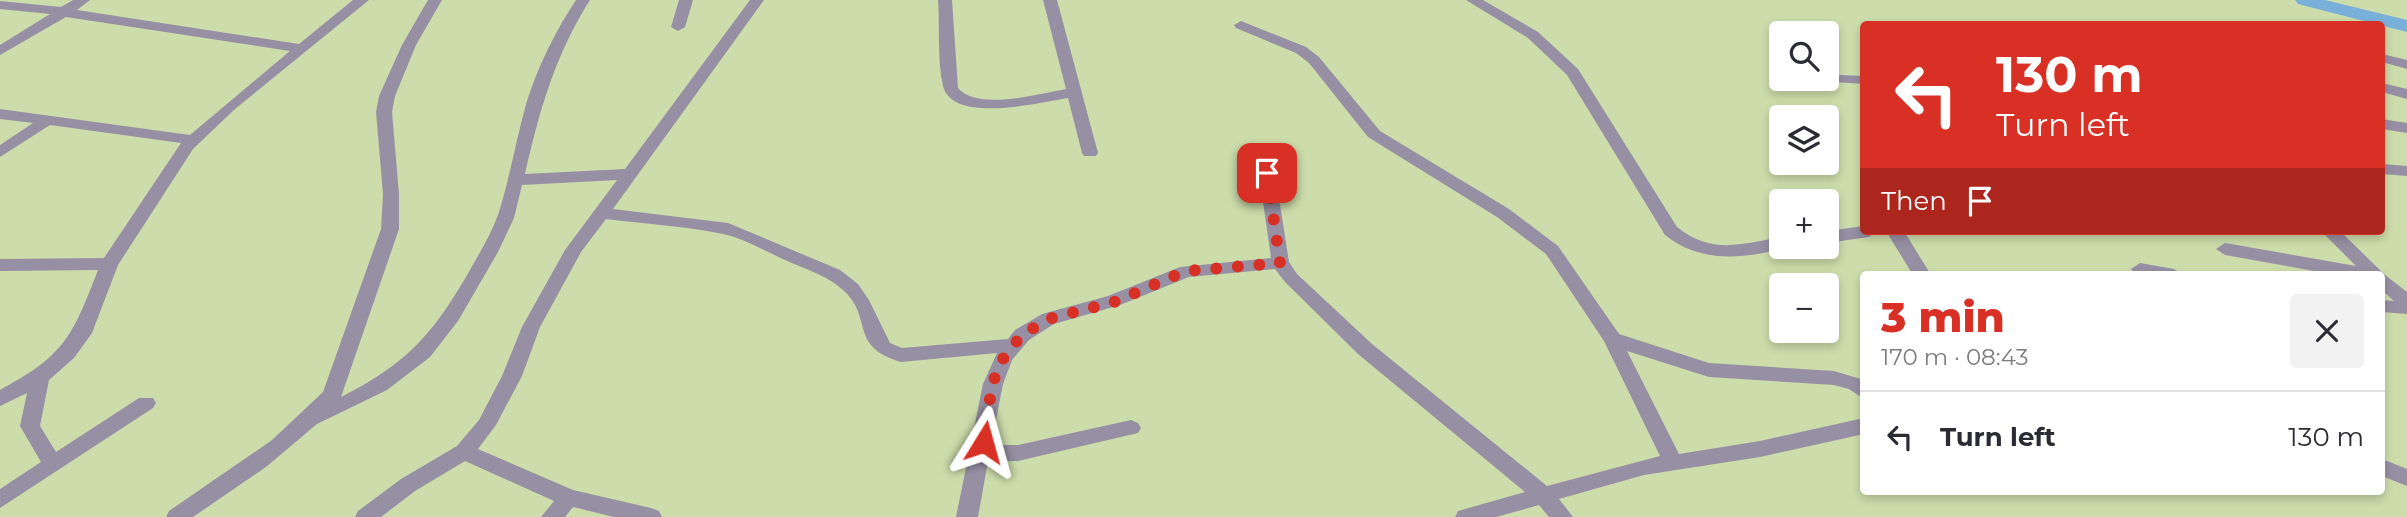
<!DOCTYPE html>
<html lang="en">
<head>
<meta charset="utf-8">
<style>
	body { margin:0; font-family:Montserrat,sans-serif; background:#f2f2f3; color:#2b2b33; height:100vh; display:flex; flex-direction:column; font-size:26px; white-space:nowrap }
	* { box-sizing:border-box; margin:0 }
	p { font-size:23px; color:#7c7c81 }
	.icon { flex:none; width:38px; height:38px; fill:none; stroke:currentColor; stroke-width:2; stroke-linecap:round; stroke-linejoin:round }
	.map { position:relative; flex:1; overflow:hidden }
	.side { position:absolute; left:1860px; top:271px; width:525px; height:224px; display:flex; flex-direction:column; background:#fff; border-radius:7px; box-shadow:0 4px 10px #0003 }
	.side>* { flex:none }
	.top-card { position:absolute; left:1860px; top:21px; width:525px; height:214px; border-radius:7px; box-shadow:0 4px 10px #0003; background:#d93025; color:#fff; overflow:hidden }
	.controls { position:absolute; left:1769px; top:21px; display:grid; gap:14px }
	.controls a { display:grid; place-items:center; width:70px; height:70px; border-radius:7px; background:#fff; box-shadow:0 4px 10px #0003; font-size:35px }
	.pin { position:absolute; display:grid; place-items:center; width:60px; height:60px; color:#fff; margin:-30px; border-radius:14px; box-shadow:0 4px 10px #0006 }
	.me { position:absolute; width:77px; margin:-38px; rotate:8deg; stroke-linejoin:round; filter:drop-shadow(0 0 5px #0008) }
	.turn { display:flex; align-items:center; gap:24px; height:147px; padding:0 21px; font-size:32px }
	.turn .icon { width:91px; height:91px; stroke-width:2.5 }
	.turn b { display:block; font-size:49px; line-height:60px }
	.then { display:flex; align-items:center; height:66px; padding:0 21px; background:#0003; gap:14px; font-size:26px }
	.round { display:grid; place-items:center; flex:none; width:74px; height:74px; border-radius:7px; background:#f2f2f3 }
	.overview { display:flex; align-items:center; justify-content:space-between; height:119px; padding:0 21px }
	h1 { font-size:42px; font-weight:800; line-height:52px; color:#d93025 }
	ul { padding:0; list-style:none }
	li { display:flex; align-items:center; gap:21px; height:91px; padding:0 21px; border-top:2px solid #e1e1e2 }
	li div { flex:1 }
	li b { display:block; font-size:26px }
	li em { font-style:normal }
	.map>svg:first-child { display:block }
</style>
</head>
<body>
<div class="map">
<svg width="2407" height="517" viewBox="0 0 2407 517">
	<rect width="100%" height="100%" fill="#ccdcaa"/>
	<g fill="none" stroke-linecap="round" stroke-linejoin="round">
		<polygon fill="#79b0da" fill-rule="evenodd" points="2295,0 2325,0 2407,20 2407,32 2298,4"/>
		<g fill="#9790a4" fill-rule="evenodd">
			<path d="M73,0H90L77,10L299,44L353,0H369L235,109L193,149L118,265L92,333L74,358L49,380L40,426L56,452L139,398H153L156,403L153,408L0,508V489L41,462L20,426L27,393L0,406V390C65,355 72,337 98,270L0,271V259L104,258L181,143L50,125L0,157V145L33,123L0,119V109L190,135L290,51L66,17L0,55V45L50,14L0,9V1L61,7Z"/>
			<path d="M428,0H442L416,45L395,96L392,112L399,194V229L341,397C404,365 430,338 466,277C477,257 490,237 498,215C510,178 516,139 527,101C539,64 555,32 576,0H590C555,55 539,112 525,174L625,169L750,0H764L613,209L728,223L840,270L858,284L869,300L890,343L902,348L1008,339L1015,330L1042,314L1108,296L1180,267L1271,258L1259,173L1267,168L1275,173L1289,262L1297,274L1372,344L1547,486L1660,456L1604,341L1546,254L1497,217L1368,137L1309,63L1296,53L1236,28L1234,25L1241,21L1306,47L1319,57L1380,131L1509,209L1558,246L1619,334L1709,363L1834,371L1864,380V399L1849,389L1834,385L1709,377L1627,351L1679,454L1760,441L1864,418V434L1760,457L1644,475L1559,499L1573,517H1549L1539,505L1496,517H1455L1458,511L1525,492L1358,354L1285,282L1275,269L1189,277L1120,305L1054,324L1029,340L1012,360L1003,384L991,445H1018L1131,420L1138,423L1141,428L1138,433L1018,461H988L978,517H956L983,384L997,353L901,362C848,346 874,319 844,291C829,277 811,271 792,263C770,254 746,239 723,234C685,226 644,224 606,219L581,252L540,327L522,376L496,425L478,449L573,490L651,508L659,511L662,517H614L573,507L565,517H541L554,501L465,461L415,491L381,517H355L358,511L401,479L457,446L479,420L502,376L522,327L565,250L617,180L522,185L514,218L498,252L458,321L430,357L387,390L317,424L266,467L193,517H166L169,511L272,440L323,392L381,229L383,194L376,112L379,96L402,45Z"/>
			<polygon points="679,0 693,0 685,27 678,31 671,27"/>
			<path d="M938,0H952L958,88C977,111 1038,94 1066,89L1043,0H1057L1098,153L1096,156H1084L1082,153L1068,98C1041,102 953,125 943,86C937,61 940,26 938,0Z"/>
			<path d="M1466,0H1483L1538,32L1578,69L1677,227C1712,255 1741,244 1782,237V247H1788C1745,259 1701,264 1665,235L1567,75L1528,38Z"/>
			<polygon points="2382,54 2407,60 2407,69 2382,62"/>
			<polygon points="1839,75 1864,76 1864,84 1834,82 1832,79"/>
			<polygon points="2382,83 2407,89 2407,99 2382,92"/>
			<polygon points="2382,119 2407,123 2407,133 2382,129"/>
			<polygon points="2382,164 2407,166 2407,176 2382,174"/>
			<polygon points="1864,226 1864,231 1878,231 1869,237 1827,243 1827,231"/>
			<polygon points="1886,231 1904,231 1931,275 1913,275"/>
			<polygon points="2321,231 2340,231 2385,275 2407,292 2407,314 2382,312 2382,300 2394,301 2382,290 2382,275 2337,275 2225,255 2216,249 2225,243 2356,266"/>
			<polygon points="2140,263 2174,269 2183,275 2134,273 2131,269"/>
			<polygon points="2382,459 2407,469 2407,486 2382,476"/>
		</g>
	</g>
	<g fill="none" stroke-linecap="round" stroke-linejoin="round">
		<polyline stroke="#d93025" stroke-width="12" stroke-dasharray="0 21.6" points="984,442 992,384 1004,357 1022,335 1048,319 1114,302 1186,271 1280,263 1267,173"/>
	</g>
</svg>
<div class="controls">
<a><svg class="icon" aria-label="search" viewBox="0 0 24 24"><circle cx="10" cy="10" r="6"/><path d="M15 15l6 6"/></svg></a>
<a><svg class="icon" aria-label="layers" viewBox="0 0 24 24"><path d="M12 4l9 5-9 5-9-5zM3 14l9 5 9-5"/></svg></a>
<a>+</a>
<a>−</a>
</div>
<div class="pin" style="left:1267px;top:173px;background:#d93025"><svg class="icon" aria-label="arrive" viewBox="0 0 24 24"><path d="M6 21V4h12l-3 4 3 4H6"/></svg></div>
<svg class="me" style="left:984px;top:442px" viewBox="-20 -20 40 40"><path d="M0-17L14 15 0 8-14 15z" fill="#d93025" stroke="#fff" stroke-width="4"/></svg>
<div class="top-card">
<div class="turn"><svg class="icon" aria-label="left" viewBox="0 0 24 24"><path d="M17 20v-9H6M10 6l-5 5 5 5"/></svg><div><b>130 m</b>Turn left</div></div>
<div class="then">Then<svg class="icon" aria-label="arrive" viewBox="0 0 24 24"><path d="M6 21V4h12l-3 4 3 4H6"/></svg></div>
</div>
<section class="side">
<div class="overview"><div><h1>3 min</h1><p>170 m · 08:43</p></div><a class="round"><svg class="icon" aria-label="close" viewBox="0 0 24 24"><path d="M6 6l12 12M18 6L6 18"/></svg></a></div>
<ul>
<li><svg class="icon" aria-label="left" viewBox="0 0 24 24"><path d="M17 20v-9H6M10 6l-5 5 5 5"/></svg><div><b>Turn left</b></div><em>130 m</em></li>
</ul>
</section>
</div>
</body>
</html>
